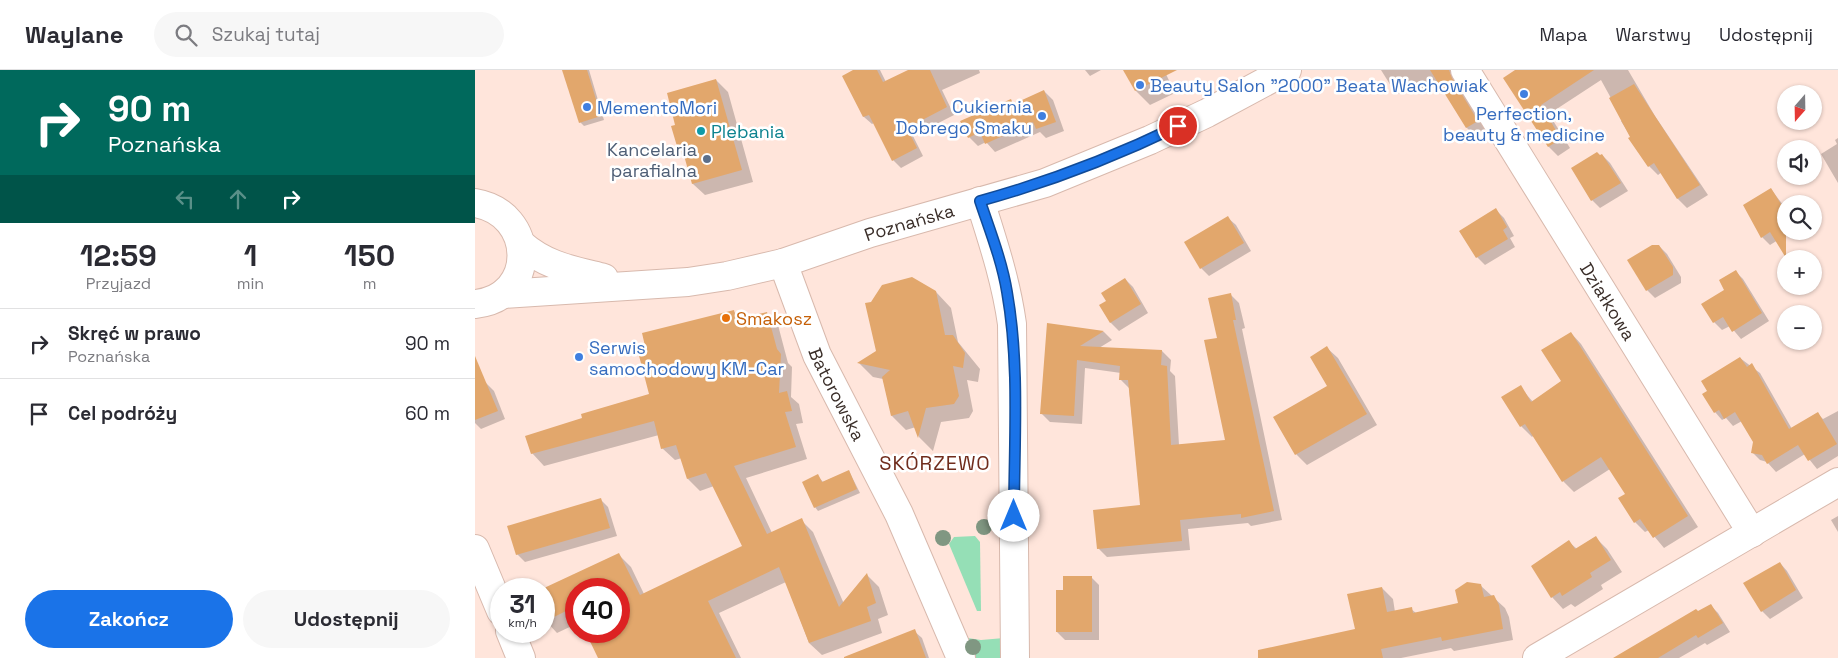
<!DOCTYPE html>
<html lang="pl">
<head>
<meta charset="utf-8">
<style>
	body { margin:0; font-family:"Space Grotesk",sans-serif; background:#f7f7f7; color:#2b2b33; height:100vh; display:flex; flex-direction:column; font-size:19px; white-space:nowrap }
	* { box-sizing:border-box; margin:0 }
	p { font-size:16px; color:#7c7c81 }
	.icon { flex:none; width:28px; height:28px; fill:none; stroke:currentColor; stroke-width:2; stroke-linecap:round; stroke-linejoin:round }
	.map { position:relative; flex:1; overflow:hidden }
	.drawer { display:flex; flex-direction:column; background:#fff; width:475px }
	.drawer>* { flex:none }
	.hud { background:#00695c; color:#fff; overflow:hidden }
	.needle { width:32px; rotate:200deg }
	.fabs { position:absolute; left:1302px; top:15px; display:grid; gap:10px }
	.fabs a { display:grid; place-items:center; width:45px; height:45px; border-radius:50%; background:#fff; box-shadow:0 1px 4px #0004; font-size:25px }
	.speed { position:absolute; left:15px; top:508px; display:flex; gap:10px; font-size:25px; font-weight:700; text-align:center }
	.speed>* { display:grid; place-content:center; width:65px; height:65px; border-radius:50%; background:#fff; box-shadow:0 1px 4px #0004; line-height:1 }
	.speed small { font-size:12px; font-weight:400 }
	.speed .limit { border:8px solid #d22; background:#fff; color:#111 }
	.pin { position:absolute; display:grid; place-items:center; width:42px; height:42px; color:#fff; margin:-21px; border:2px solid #fff; border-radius:50%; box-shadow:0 1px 5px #0007 }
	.me { position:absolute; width:55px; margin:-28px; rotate:0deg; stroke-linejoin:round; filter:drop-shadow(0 0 4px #0008) }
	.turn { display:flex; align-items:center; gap:18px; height:105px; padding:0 25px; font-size:22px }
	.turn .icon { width:65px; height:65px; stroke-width:2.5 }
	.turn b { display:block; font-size:35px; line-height:42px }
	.lanes { display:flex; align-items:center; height:48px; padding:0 25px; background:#0003; justify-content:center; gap:25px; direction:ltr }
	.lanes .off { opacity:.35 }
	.eta { display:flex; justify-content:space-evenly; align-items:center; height:85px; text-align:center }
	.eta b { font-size:30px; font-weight:800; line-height:35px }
	.action { display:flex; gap:10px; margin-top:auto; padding:10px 25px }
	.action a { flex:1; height:58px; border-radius:30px; background:#1a73e8; color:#fff; font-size:20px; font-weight:800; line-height:58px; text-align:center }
	.action a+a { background:#f7f7f7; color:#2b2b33 }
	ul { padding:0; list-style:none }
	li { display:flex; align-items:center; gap:15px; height:70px; padding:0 25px; border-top:1px solid #e1e1e2 }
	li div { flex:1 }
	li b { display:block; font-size:19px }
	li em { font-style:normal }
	header { display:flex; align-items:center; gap:30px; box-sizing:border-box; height:70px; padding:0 25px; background:#fff; border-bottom:1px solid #e1e1e2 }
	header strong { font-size:24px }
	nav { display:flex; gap:28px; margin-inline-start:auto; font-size:18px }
	.search { width:350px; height:45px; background:#f7f7f7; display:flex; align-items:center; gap:12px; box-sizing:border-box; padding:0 18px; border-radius:28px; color:#7c7c81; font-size:19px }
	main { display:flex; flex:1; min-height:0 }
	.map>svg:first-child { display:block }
</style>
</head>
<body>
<header>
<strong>Waylane</strong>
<div class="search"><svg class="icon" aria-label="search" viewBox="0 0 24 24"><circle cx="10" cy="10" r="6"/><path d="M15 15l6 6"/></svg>Szukaj tutaj</div>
<nav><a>Mapa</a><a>Warstwy</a><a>Udostępnij</a></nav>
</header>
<main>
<section class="drawer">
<div class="hud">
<div class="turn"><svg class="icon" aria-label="right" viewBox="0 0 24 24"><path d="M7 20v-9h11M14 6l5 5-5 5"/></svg><div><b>90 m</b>Poznańska</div></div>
<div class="lanes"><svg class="icon off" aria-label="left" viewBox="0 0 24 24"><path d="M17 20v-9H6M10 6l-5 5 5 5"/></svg><svg class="icon off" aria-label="ahead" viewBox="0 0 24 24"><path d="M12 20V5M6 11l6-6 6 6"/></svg><svg class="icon" aria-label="right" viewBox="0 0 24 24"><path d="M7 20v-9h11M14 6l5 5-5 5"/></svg></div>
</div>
<div class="eta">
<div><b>12:59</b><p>Przyjazd</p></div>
<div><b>1</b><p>min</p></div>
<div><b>150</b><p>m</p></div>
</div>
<ul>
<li><svg class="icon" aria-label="right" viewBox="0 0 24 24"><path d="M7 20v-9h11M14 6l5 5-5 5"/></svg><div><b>Skręć w prawo</b><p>Poznańska</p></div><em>90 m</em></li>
<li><svg class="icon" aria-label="arrive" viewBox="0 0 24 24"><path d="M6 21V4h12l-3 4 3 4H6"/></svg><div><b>Cel podróży</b></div><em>60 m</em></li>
</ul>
<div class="action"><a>Zakończ</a><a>Udostępnij</a></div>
</section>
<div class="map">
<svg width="1363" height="588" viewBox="0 0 1363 588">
	<rect width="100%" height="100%" fill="#ffe5db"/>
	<g fill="#95dfb6">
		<polygon points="500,466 505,472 506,541 502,541 474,474 479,467"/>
		<polygon points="486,567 506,570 529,568 529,588 495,588"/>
	</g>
	<g fill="#0003">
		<polygon points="88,0 114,0 129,50 109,56 105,52"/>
		<polygon points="381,0 405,0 411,12 436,0 504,0 505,3 467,20 479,45 438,66 448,86 426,98 418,90 399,53 397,54 389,47 369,6"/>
		<polygon points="610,0 626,0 615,6"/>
		<polygon points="650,0 689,0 700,23 675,35 661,21"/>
		<polygon points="906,0 979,0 984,17 1010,59 1000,66 992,58 965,14 950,22 941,14 924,24 916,16"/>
		<polygon points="1043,0 1153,0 1180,46 1233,125 1212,138 1203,129 1187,102 1183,105 1174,96 1146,51 1148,50 1126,10 1074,44 1095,78 1083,86 1074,77 1030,8"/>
		<polygon points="241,10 253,22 278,112 230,125 218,114 211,89 205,83"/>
		<polygon points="569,21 578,30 589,61 571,68 565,62 520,82 511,72 503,76 494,67 535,31 539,35"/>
		<polygon points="1363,68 1363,113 1346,84 1362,74 1360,70"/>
		<polygon points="1127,85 1135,93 1153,121 1125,138 1117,130"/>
		<polygon points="1296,119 1311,139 1311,161 1317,161 1295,175 1287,167"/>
		<polygon points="1021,140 1029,148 1039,166 1035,168 1040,177 1010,195 1002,187"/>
		<polygon points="753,148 761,155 776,181 734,206 726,198"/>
		<polygon points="1184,176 1192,184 1206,207 1206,213 1180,228 1172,220 1154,190"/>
		<polygon points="1260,201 1268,209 1294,251 1266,269 1255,256 1247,260 1239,252"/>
		<polygon points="650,209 658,217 673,243 644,261 636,253 626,235 633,231"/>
		<polygon points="461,222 476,238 483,272 505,299 503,312 492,310 498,341 494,348 466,352 458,381 444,367 441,357 431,360 417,346 408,309 398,307 384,293 402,281"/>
		<polygon points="755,224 764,233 770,258 767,259 807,450 776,456 773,453 713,459 715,480 632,487 623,478 666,436 654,318 645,309 646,303 610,298 607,354 575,352 566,343 573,254 629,262 637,270 624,278 687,281 696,290 695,301 700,306 704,375 751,371 743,269"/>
		<polygon points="258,241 267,249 291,243 303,255 313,293 317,297 316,327 324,334 328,353 321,354 332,389 271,408 297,463 326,450 338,462 369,534 392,505 404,517 413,545 403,549 407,563 347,585 334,573 311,512 244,543 266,588 124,588 144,561 144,519 101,519 101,554 82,563 69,549 69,519 144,485 156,497 169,524 268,477 239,416 225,421 213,409 207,388 200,390 187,378 184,365 69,396 57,383 108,349 176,325"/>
		<polygon points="1096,263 1106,274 1223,457 1189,478 1174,460 1170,462 1160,452 1152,425 1135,399 1099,422 1088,411 1059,365 1057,367 1046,356 1045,317 1058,332 1087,311"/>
		<polygon points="852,278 863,288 902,355 832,395 821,384 854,316"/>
		<polygon points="1265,288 1285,303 1317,359 1342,343 1348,349 1363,341 1363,386 1342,399 1330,384 1301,402 1292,392 1285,390 1277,382 1279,372 1267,351 1258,356 1251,348 1247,350 1240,342"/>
		<polygon points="11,313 19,321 30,349 6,359 0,353 0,318"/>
		<polygon points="374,401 385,423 343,441 340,437 343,406 348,412"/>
		<polygon points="125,429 133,437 142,466 50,492 42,484"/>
		<polygon points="1363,446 1363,462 1356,450"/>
		<polygon points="1120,467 1132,479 1147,502 1126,515 1128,519 1100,537 1096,534 1088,539 1077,527 1094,472 1102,479"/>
		<polygon points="1305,493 1312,501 1328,528 1295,549 1287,541"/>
		<polygon points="616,507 624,515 624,570 590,570 582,562 589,521"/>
		<polygon points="1005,515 1030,538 1034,547 1038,570 979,581 976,578 926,588 794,588 881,560 907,518 918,529 920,542 936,539 941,543 985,534"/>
		<polygon points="1235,535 1243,543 1255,562 1232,575 1230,573 1204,588 1149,588"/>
		<polygon points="439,561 447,568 454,588 405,588"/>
	</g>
	<g fill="#e2a76c">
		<polygon points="87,0 112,0 126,46 104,53"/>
		<polygon points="378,0 402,0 408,12 433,0 455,0 472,37 432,58 442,78 417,91 394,45 388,47 367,6"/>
		<polygon points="648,0 702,0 660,21"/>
		<polygon points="955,0 974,0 977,8 1003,51 991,58"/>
		<polygon points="1040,0 1119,0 1066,35 1086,69 1073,77 1028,8"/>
		<polygon points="241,9 267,100 217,114 208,82 204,83 196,56 200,55 192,23"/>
		<polygon points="1159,14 1225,115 1202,129 1179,93 1173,97 1153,68 1155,67 1134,28"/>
		<polygon points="569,20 581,52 561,59 558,52 510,74 505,62 493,68 485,51 536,29 538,34"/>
		<polygon points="1122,82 1125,85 1127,84 1146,113 1116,131 1096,98"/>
		<polygon points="1296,118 1311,142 1311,188 1295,162 1286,168 1268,135"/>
		<polygon points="1021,138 1032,157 1028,160 1033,169 1001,188 984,161"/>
		<polygon points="753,146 769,173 725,199 709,172"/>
		<polygon points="1177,175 1184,175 1198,197 1198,205 1171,221 1152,190"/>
		<polygon points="1261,200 1287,243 1257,262 1248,247 1238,253 1226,234 1249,220 1244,210"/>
		<polygon points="437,207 461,221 470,265 478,265 490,283 488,298 478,296 484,326 479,334 451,338 443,368 433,341 416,346 407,307 415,300 382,293 401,281 390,233 396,232 407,215"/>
		<polygon points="650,208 666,234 635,253 624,235 631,231 626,223"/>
		<polygon points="756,223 761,250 758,250 799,441 766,448 766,444 705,450 707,471 622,479 618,440 665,435 653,310 644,310 645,296 602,290 599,346 565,344 572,253 629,261 605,276 687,280 686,295 692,296 696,375 750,370 729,270 742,268 733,228"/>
		<polygon points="259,240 261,249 292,242 302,279 306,284 304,323 312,321 317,341 310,342 321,377 259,396 292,464 327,448 364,537 392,503 401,533 392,537 396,551 334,573 304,497 233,531 261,588 123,588 110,561 144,561 144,519 101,519 101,536 69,552 69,518 144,483 165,525 267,476 231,403 212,409 201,375 186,379 179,351 56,384 50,366 107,348 106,344 174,324 162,278 170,276 167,263"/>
		<polygon points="1096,262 1213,446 1178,468 1165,449 1159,453 1143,428 1150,424 1126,387 1087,412 1050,354 1045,357 1026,327 1046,315 1056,332 1086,311 1066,280"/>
		<polygon points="852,276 892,344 820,385 798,347 852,316 835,287"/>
		<polygon points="0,286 23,341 0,350"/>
		<polygon points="1265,287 1272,297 1277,293 1314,359 1343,342 1362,374 1333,391 1323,375 1292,394 1287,385 1276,383 1278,372 1260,342 1249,349 1244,340 1239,343 1227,324 1232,321 1226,311"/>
		<polygon points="374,400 382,419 339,438 327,412 343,404 347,412"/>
		<polygon points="126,428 135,458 41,485 32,456"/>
		<polygon points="1121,466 1136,490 1115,503 1117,507 1087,526 1085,522 1076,528 1056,496 1094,470 1100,479"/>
		<polygon points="1305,492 1321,520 1286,542 1268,513"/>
		<polygon points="588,506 617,506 617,562 581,562 581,520 588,520"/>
		<polygon points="992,512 1006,514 1009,527 1019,525 1024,535 1028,559 967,571 966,567 906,579 908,588 783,588 783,580 880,559 872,524 907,517 912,542 937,537 938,543 983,533 980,520"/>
		<polygon points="1236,534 1248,553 1223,568 1221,565 1183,588 1138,588 1221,539 1223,541"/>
		<polygon points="440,559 451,588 369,588 369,587"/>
	</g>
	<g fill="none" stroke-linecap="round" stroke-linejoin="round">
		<g stroke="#d8b9ad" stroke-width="30">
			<g id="street">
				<path id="s1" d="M990,0L1277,463"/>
				<polyline points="0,479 26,541"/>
				<polyline points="35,561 46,588"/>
				<polyline points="1062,588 1363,412"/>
			</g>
		</g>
		<g stroke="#d8b9ad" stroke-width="30">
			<g id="secondary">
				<path d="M505,131C518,172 531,211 537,254L540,588"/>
				<path d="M0,133C61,143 63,228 0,234"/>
				<path d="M46,174C71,196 97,200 129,208"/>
				<path id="s2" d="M308,193L342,285L424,444L486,588"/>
				<path id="s3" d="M28,224L213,212L252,206L308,193L395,163L570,113L675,70L732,43L812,0"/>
			</g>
		</g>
		<use href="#street" stroke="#fff" stroke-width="28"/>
		<use href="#secondary" stroke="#fff" stroke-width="28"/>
	</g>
	<g fill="#809782">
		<circle cx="509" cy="457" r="8"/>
		<circle cx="468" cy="468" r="8"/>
		<circle cx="498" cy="577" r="8"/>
	</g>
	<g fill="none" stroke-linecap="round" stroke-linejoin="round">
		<g stroke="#114b97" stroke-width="12">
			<path id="route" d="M539,446C539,372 545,296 532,222C527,191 515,161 505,131C574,112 639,87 703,56"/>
		</g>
		<use href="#route" stroke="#1a73e8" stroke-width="9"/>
	</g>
	<g fill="#3f7fe0" stroke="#fff" stroke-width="2">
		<circle cx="665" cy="15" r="5"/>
		<circle cx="1049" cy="24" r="5"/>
		<circle cx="112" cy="37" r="5"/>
		<circle cx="567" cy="46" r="5"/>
		<circle cx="104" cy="287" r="5"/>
	</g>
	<circle fill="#0f9aa8" stroke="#fff" stroke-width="2" cx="226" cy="61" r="5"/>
	<circle fill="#5c6f8a" stroke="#fff" stroke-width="2" cx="232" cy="89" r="5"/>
	<circle fill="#e8710a" stroke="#fff" stroke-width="2" cx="251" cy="248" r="5"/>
	<g text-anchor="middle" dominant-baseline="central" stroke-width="5" stroke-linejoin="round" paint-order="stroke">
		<g font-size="18" fill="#366cbe" stroke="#fff" text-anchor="start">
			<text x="675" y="15">Beauty Salon "2000" Beata Wachowiak</text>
			<text x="557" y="36" text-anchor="end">Cukiernia<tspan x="557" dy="21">Dobrego Smaku</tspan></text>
			<text x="122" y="37">MementoMori</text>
			<text x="1049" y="43" text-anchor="middle">Perfection,<tspan x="1049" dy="21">beauty &amp; medicine</tspan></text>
			<text x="114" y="277">Serwis<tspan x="114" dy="21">samochodowy KM-Car</tspan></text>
		</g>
		<g font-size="18" fill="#0d838f" stroke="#fff" text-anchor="start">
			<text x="236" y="61">Plebania</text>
		</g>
		<g font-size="18" fill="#4e5e75" stroke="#fff" text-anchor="end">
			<text x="222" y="79">Kancelaria<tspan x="222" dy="21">parafialna</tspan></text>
		</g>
		<g font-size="18" fill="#3a2e29" stroke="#fff">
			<text stroke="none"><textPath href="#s3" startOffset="415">Poznańska</textPath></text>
			<text stroke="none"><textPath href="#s1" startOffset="272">Działkowa</textPath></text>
			<text stroke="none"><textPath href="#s2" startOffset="142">Batorowska</textPath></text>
		</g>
		<g font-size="18" fill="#c56008" stroke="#fff" text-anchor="start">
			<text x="261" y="248">Smakosz</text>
		</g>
		<g font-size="20" letter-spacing="1" fill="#702c1c" stroke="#fff">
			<text x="460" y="393">SKÓRZEWO</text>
		</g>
	</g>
</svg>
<div class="fabs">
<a><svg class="needle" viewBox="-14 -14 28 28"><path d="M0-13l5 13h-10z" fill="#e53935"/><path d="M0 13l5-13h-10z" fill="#7c7c81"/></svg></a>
<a><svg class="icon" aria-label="sound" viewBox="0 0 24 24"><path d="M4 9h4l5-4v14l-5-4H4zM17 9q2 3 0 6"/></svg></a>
<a><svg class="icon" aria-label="search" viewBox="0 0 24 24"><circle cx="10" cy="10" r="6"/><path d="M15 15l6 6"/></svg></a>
<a>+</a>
<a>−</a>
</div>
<div class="speed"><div>31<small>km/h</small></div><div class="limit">40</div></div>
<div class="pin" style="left:703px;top:56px;background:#d93025"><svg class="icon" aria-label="arrive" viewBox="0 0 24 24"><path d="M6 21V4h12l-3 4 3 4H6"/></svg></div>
<svg class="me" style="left:539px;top:446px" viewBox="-20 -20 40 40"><circle r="19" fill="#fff"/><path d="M0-13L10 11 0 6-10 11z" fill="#1a73e8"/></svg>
</div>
</main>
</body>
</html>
